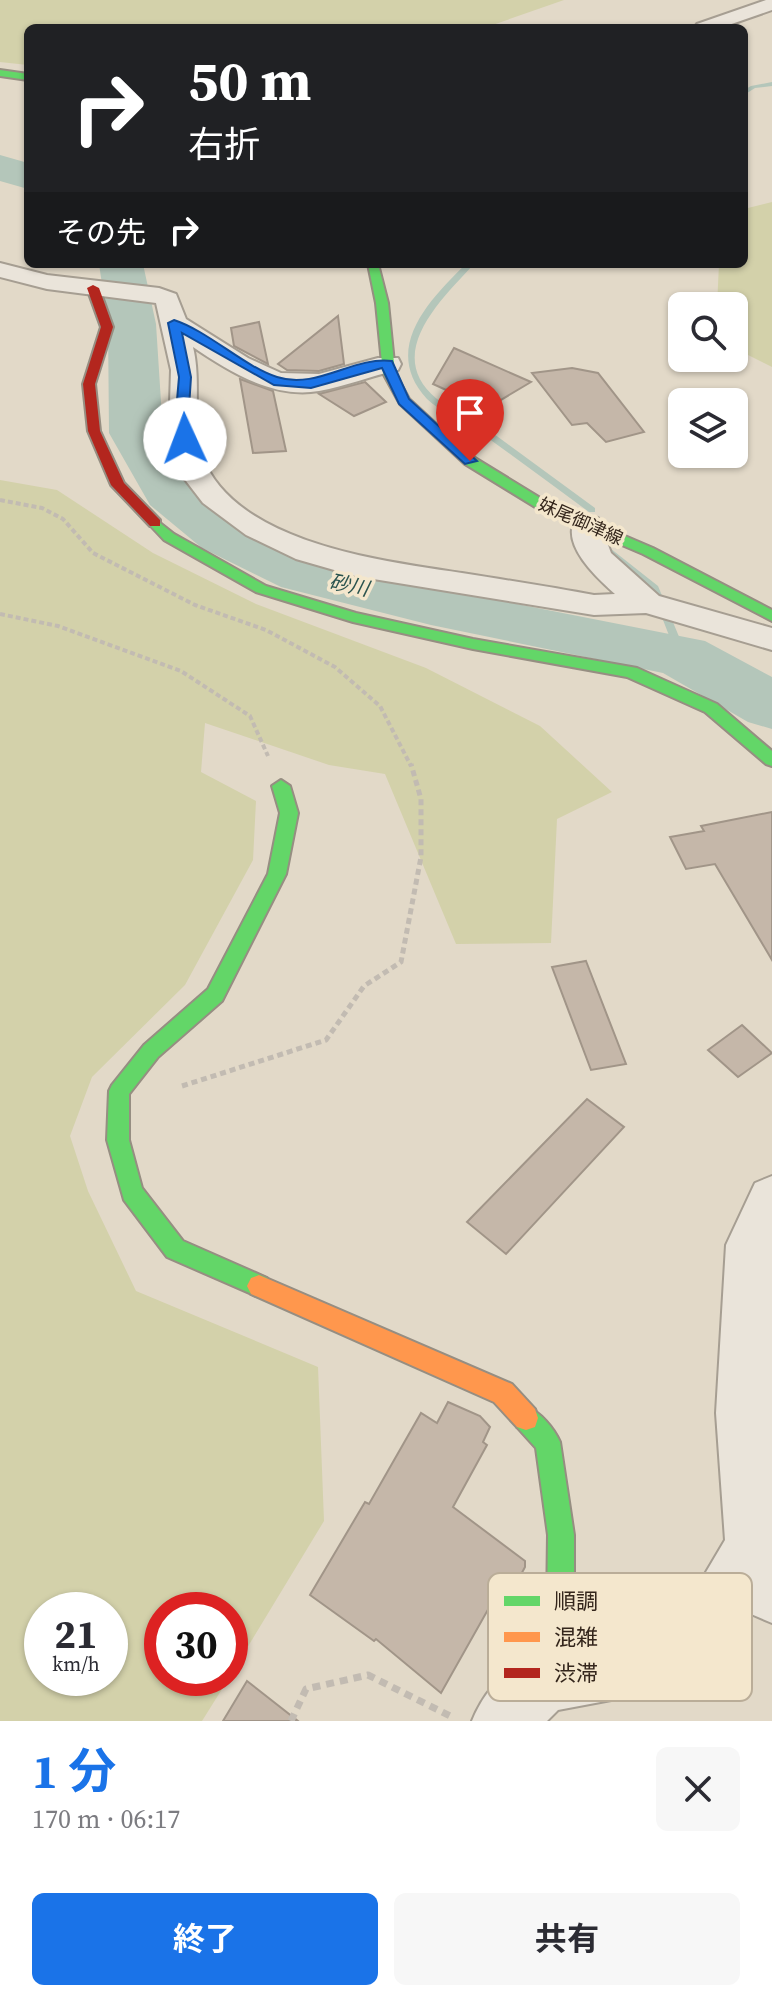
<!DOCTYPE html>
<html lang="ja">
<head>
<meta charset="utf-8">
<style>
	body { margin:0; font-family:"Source Serif 4","Noto Sans JP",serif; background:#f7f7f7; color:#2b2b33; height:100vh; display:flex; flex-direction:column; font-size:30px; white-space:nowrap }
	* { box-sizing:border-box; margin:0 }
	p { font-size:26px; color:#7c7c81 }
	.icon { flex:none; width:44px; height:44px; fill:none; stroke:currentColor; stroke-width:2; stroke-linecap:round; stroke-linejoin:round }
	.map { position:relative; height:1721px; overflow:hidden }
	.details { display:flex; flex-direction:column; background:#fff; flex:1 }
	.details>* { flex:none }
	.banner { position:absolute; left:24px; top:24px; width:724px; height:244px; border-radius:12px; box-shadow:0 2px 6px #0004; background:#202124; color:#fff; overflow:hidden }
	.fabs { position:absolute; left:668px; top:292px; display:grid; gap:16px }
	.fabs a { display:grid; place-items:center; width:80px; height:80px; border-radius:12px; background:#fff; box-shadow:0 2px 6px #0004; font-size:40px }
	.speed { position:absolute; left:24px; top:1592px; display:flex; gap:16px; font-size:40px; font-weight:700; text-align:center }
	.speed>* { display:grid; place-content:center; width:104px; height:104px; border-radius:50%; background:#fff; box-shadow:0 2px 6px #0004; line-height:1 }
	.speed small { font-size:20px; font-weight:400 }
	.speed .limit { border:12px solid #d22; background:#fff; color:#111 }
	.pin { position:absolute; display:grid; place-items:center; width:68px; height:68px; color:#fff; margin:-82px -34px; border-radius:50% 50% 50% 0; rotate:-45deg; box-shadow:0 0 8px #0007 }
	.pin .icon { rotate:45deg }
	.me { position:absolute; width:88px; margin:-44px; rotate:358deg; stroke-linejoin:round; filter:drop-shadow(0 0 6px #0008) }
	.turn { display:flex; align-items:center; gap:28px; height:168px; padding:0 32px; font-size:36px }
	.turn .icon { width:104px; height:104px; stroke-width:2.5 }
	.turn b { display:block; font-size:56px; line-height:68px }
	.then { display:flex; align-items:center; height:76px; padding:0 32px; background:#0003; gap:16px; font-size:30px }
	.round { display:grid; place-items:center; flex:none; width:84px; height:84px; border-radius:12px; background:#f7f7f7 }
	.headline { display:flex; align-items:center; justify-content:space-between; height:136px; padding:0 32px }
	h1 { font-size:48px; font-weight:700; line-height:60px; color:#1a73e8 }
	.cta { display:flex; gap:16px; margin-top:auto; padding:16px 32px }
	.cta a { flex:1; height:92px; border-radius:12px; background:#1a73e8; color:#fff; font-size:32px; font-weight:700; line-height:92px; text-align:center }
	.cta a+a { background:#f7f7f7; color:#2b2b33 }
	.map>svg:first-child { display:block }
</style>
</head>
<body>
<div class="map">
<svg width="772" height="1721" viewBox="0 0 772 1721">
	<rect width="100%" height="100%" fill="#e2d9c8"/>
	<g fill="#d3d1aa" fill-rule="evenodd">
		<polygon points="0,0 564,0 484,28 28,28 28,65 0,62"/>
		<polygon points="772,202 772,367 734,348 734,306 717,306 719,264 744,264 744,209"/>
		<path d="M0,480L57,490L153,553L256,604L426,668L540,726L612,792L557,819L551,943L456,944L385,774L329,765L205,723L201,772L256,801L253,860L185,985L92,1077L70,1136L88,1191L136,1291L318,1367L324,1521L230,1676V1610H162V1678H229L202,1721H0ZM42,1610H110V1678H42Z"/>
	</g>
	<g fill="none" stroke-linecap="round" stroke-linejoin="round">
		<g fill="#b4c6ba" fill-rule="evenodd">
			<polygon points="772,82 772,86 755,88 744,95 744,90 751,86"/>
			<path d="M466,264H474C442,299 382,354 437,399C450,409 466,414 480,424C519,452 557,480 595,508V512H589C551,484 513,456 474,428C460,418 440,412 427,399C381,349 429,300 466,264Z"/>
			<polygon points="601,541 658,586 687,656 686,658 682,659 677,656 651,589 598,546 598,542"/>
		</g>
		<g fill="#b4c6ba" fill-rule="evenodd">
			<polygon points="0,155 28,163 28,189 0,181"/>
			<polygon points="99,264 143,264 156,324 163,433 192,483 244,524 322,560 431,587 705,641 772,677 772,729 748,722 663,673 431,625 281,587 202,548 150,505 109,433 108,324"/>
		</g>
	</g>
	<g fill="#c5b7a9" stroke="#a19588" stroke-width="2">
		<polygon points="338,316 344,364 319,371 287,370 278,364"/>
		<polygon points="259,322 268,364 234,346 231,328"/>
		<polygon points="454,348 531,382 494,404 473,394 466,399 433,384"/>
		<polygon points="572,368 598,373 644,432 606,442 587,423 572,425 532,373"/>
		<polygon points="240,379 273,391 286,451 253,453"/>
		<polygon points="365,382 386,402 354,416 319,394"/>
		<polygon points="772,812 772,960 715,864 686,869 670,837 704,831 701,826"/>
		<polygon points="586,961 626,1064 591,1070 552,967"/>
		<polygon points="742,1025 772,1053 738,1077 708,1050"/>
		<polygon points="587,1099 624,1127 506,1254 467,1222"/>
		<polygon points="448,1402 480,1416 490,1427 483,1442 487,1445 453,1507 525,1561 525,1567 500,1614 490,1606 441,1693 376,1639 374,1641 310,1595 365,1502 369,1504 421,1413 437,1423"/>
		<polygon points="247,1681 298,1721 223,1721"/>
	</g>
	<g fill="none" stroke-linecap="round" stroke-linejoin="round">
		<g stroke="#a69e92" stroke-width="4">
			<g id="street">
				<polygon points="766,0 772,0 772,10 720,28 694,28 697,24"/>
				<path d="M0,263L47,275L159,288L176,294L186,319L248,358L281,373L319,374L378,358H398L401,364L398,370C371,376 346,386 319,391C273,399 230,372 193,347C202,383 191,427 202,456C235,544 383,561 462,573C506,580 550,587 594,595L615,594C598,579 559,544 576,518L587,516L598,518L611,553L659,596L772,628V650L646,613L594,615L355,576L296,559L246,535L203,503L183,477L172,456L169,436L171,370L156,303L47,289L0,277Z"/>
				<path d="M772,1176V1623L751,1614L750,1610L713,1677L691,1685L558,1710L547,1721H472C481,1698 500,1673 522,1660C550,1643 636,1634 673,1628L725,1540L716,1413L726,1245L755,1183Z"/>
			</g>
		</g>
		<g stroke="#968e82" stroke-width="4">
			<g id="fast">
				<polygon points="0,70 28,74 28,80 0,76"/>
				<polygon points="368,264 378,264 388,303 395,373 409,399 434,422 475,458 550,504 653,548 772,610 772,621 643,554 540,510 465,464 400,404 383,373 376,303"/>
				<polygon points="155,519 174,534 266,586 356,613 473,639 637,668 717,704 772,751 772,766 766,764 705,712 627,677 473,649 353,622 256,592 164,540 148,523"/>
				<polygon points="281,780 290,786 298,813 286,874 222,1001 158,1057 129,1094 129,1140 142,1188 183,1241 267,1278 271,1286 267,1294 259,1297 167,1257 124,1200 107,1140 109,1091 112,1085 144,1045 208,989 268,874 280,813 272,786"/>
				<path d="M526,1406C540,1412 554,1428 560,1442L574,1535V1679L570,1689L560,1693L550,1689L546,1679L548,1535L536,1448L517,1427L514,1418L517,1409Z"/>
			</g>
		</g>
		<g stroke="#968e82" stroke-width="4">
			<polygon id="slow" points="259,1275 512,1384 535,1409 538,1418 535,1427 526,1430 517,1427 494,1402 251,1294 247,1286 251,1278"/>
		</g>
		<g stroke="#968e82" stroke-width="4">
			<polygon id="jam" points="93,285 99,288 113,327 95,384 100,431 124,483 160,520 160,526 150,526 111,485 88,431 83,384 101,327 87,288"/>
		</g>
		<g stroke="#c2bbb2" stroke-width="4" stroke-dasharray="5 3" stroke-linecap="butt">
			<polyline points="0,500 42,508 63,519 93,553 195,605 266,630 335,667 380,706 411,766"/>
			<polyline points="0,614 58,626 181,671 250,716 268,756"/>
		</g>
		<polyline stroke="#c2bbb2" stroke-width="5" stroke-dasharray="6 4" stroke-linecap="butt" points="182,1086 326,1040 364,986 401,962 421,857 421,799 411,764"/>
		<polyline stroke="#c2bbb2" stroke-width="7" stroke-dasharray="8 6" stroke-linecap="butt" points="291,1721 306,1689 368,1675 454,1718"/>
		<use href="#street" fill="#eae4da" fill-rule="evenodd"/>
		<use href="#fast" fill="#63d668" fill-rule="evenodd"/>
		<use href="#slow" fill="#ff974d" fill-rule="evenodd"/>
		<use href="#jam" fill="#b3261e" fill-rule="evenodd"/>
	</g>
	<path fill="#1a73e8" stroke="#114b97" stroke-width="2" d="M174,320C208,331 245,367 277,377C317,390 353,356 392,361L409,399L477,461L465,464L399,404L382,368L311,388L274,385L182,333L191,377L188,423L191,439L180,442L175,423L179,377L168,323Z"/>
	<g text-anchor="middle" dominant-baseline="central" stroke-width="7" stroke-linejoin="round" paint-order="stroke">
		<g font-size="18" fill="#34261c" stroke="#f4e7cd">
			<text transform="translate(581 521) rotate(24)">妹尾御津線</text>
		</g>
		<g font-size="20" font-style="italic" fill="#2b544f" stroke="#f4e7cd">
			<text transform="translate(349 585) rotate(12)">砂川</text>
		</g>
	</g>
	<rect x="488" y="1573" width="264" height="128" rx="12" fill="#f4e7cd" stroke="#baad98" stroke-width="2"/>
	<rect x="504" y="1596" width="36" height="10" fill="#63d668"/>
	<rect x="504" y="1632" width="36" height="10" fill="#ff974d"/>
	<rect x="504" y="1668" width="36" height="10" fill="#b3261e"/>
	<g font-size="22" fill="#34261c">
		<text x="554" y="1609">順調</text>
		<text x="554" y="1645">混雑</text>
		<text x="554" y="1681">渋滞</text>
	</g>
</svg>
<div class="fabs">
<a><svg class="icon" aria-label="search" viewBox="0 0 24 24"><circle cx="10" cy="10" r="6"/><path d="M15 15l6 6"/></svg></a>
<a><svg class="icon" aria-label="layers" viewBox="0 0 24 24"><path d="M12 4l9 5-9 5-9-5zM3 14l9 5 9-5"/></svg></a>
</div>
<div class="speed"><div>21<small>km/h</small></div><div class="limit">30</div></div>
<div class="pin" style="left:470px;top:461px;background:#d93025"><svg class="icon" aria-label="arrive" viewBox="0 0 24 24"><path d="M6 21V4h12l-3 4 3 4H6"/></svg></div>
<svg class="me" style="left:185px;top:439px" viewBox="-20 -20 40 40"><circle r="19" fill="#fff"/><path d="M0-13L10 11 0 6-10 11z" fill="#1a73e8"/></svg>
<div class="banner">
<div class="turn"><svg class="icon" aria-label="right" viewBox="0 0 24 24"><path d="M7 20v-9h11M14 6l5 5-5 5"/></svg><div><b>50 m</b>右折</div></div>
<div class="then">その先<svg class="icon" aria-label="right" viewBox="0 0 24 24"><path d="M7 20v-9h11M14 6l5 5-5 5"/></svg></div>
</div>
</div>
<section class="details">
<div class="headline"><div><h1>1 分</h1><p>170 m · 06:17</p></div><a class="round"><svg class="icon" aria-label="close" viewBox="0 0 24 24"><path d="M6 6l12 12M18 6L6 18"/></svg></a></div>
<div class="cta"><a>終了</a><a>共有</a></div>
</section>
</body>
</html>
